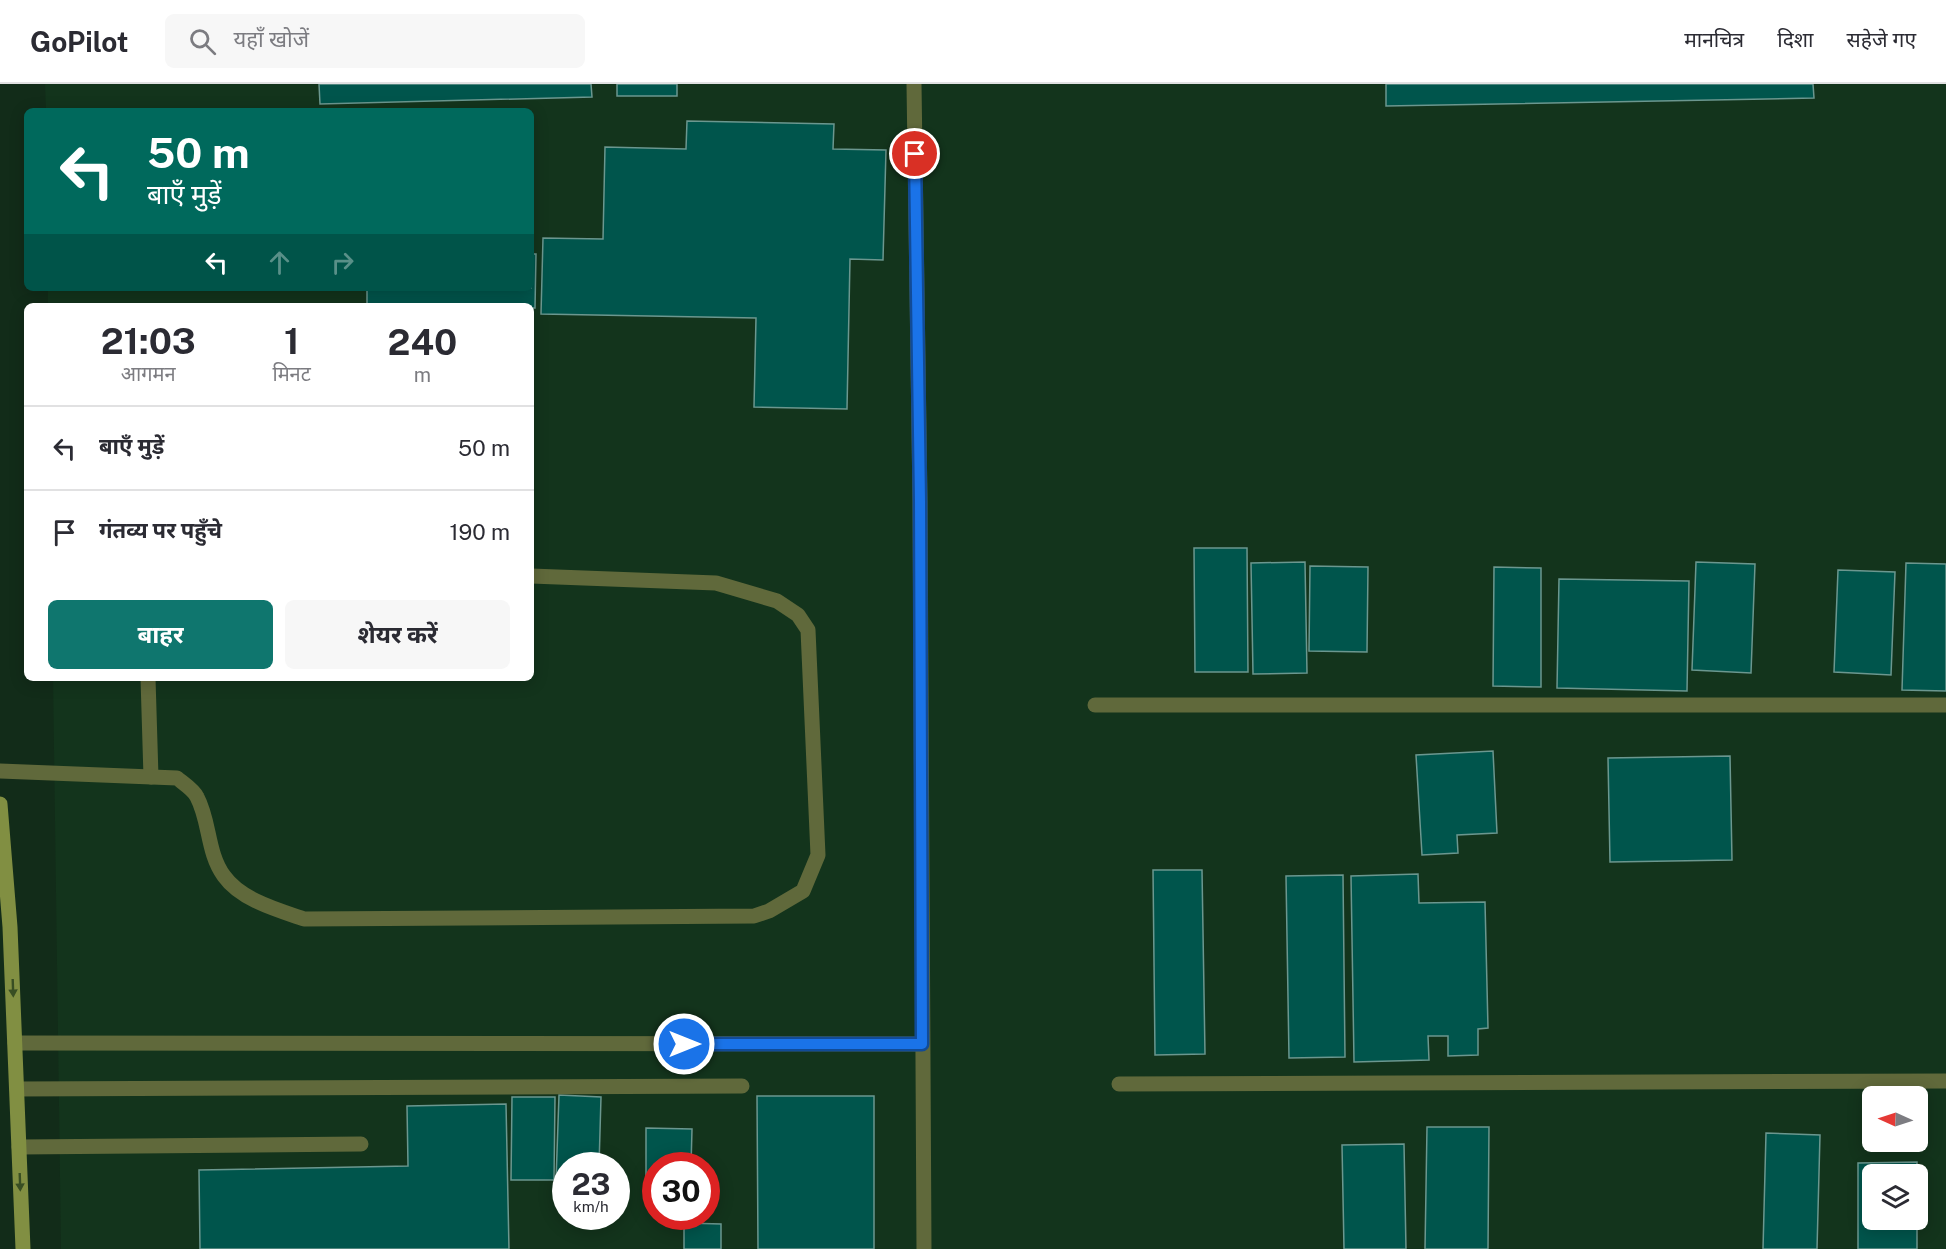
<!DOCTYPE html>
<html lang="hi">
<head>
<meta charset="utf-8">
<style>
	body { margin:0; font-family:"Public Sans","Noto Sans Devanagari",sans-serif; background:#f7f7f7; color:#2b2b33; height:100vh; display:flex; flex-direction:column; font-size:22px; white-space:nowrap }
	* { box-sizing:border-box; margin:0 }
	p { font-size:20px; color:#7c7c81 }
	.icon { flex:none; width:33px; height:33px; fill:none; stroke:currentColor; stroke-width:2; stroke-linecap:round; stroke-linejoin:round }
	.map { position:relative; flex:1; overflow:hidden }
	.drawer { position:absolute; left:24px; top:219px; width:510px; height:378px; display:flex; flex-direction:column; background:#fff; border-radius:9px; box-shadow:0 3px 15px #0003 }
	.drawer>* { flex:none }
	.guide { position:absolute; left:24px; top:24px; width:510px; height:183px; border-radius:9px; box-shadow:0 3px 15px #0003; background:#00695c; color:#fff; overflow:hidden }
	.needle { width:39px; rotate:273deg }
	.buttons { position:absolute; left:1862px; top:1002px; display:grid; gap:12px }
	.buttons a { display:grid; place-items:center; width:66px; height:66px; border-radius:9px; background:#fff; box-shadow:0 3px 15px #0003; font-size:30px }
	.speed { position:absolute; left:552px; top:1068px; display:flex; gap:12px; font-size:30px; font-weight:700; text-align:center }
	.speed>* { display:grid; place-content:center; width:78px; height:78px; border-radius:50%; background:#fff; box-shadow:0 3px 15px #0003; line-height:1 }
	.speed small { font-size:15px; font-weight:400 }
	.speed .limit { border:9px solid #d22; background:#fff; color:#111 }
	.pin { position:absolute; display:grid; place-items:center; width:51px; height:51px; color:#fff; margin:-26px; border:3px solid #fff; border-radius:50%; box-shadow:0 2px 6px #0007 }
	.me { position:absolute; width:66px; margin:-33px; rotate:90deg; stroke-linejoin:round; filter:drop-shadow(0 0 4px #0008) }
	.turn { display:flex; align-items:center; gap:21px; height:126px; padding:0 24px; font-size:27px }
	.turn .icon { width:78px; height:78px; stroke-width:2.5 }
	.turn b { display:block; font-size:42px; line-height:51px }
	.lanes { display:flex; align-items:center; height:57px; padding:0 24px; background:#0003; justify-content:center; gap:30px; direction:ltr }
	.lanes .off { opacity:.35 }
	.eta { display:flex; justify-content:space-evenly; align-items:center; height:102px; text-align:center }
	.eta b { font-size:36px; font-weight:700; line-height:42px }
	.primary-button { display:flex; gap:12px; margin-top:auto; padding:12px 24px }
	.primary-button a { flex:1; height:69px; border-radius:9px; background:#0f766e; color:#fff; font-size:24px; font-weight:700; line-height:69px; text-align:center }
	.primary-button a+a { background:#f7f7f7; color:#2b2b33 }
	ul { padding:0; list-style:none }
	li { display:flex; align-items:center; gap:18px; height:84px; padding:0 24px; border-top:2px solid #e1e1e2 }
	li div { flex:1 }
	li b { display:block; font-size:22px }
	li em { font-style:normal }
	header { display:flex; align-items:center; gap:36px; box-sizing:border-box; height:84px; padding:0 30px; background:#fff; border-bottom:2px solid #e1e1e2 }
	header strong { font-size:28px }
	nav { display:flex; gap:33px; margin-inline-start:auto; font-size:21px }
	.search { width:420px; height:54px; background:#f7f7f7; display:flex; align-items:center; gap:15px; box-sizing:border-box; padding:0 21px; border-radius:9px; color:#7c7c81; font-size:22px }
	.map>svg:first-child { display:block }
</style>
</head>
<body>
<header>
<strong>GoPilot</strong>
<div class="search"><svg class="icon" aria-label="search" viewBox="0 0 24 24"><circle cx="10" cy="10" r="6"/><path d="M15 15l6 6"/></svg>यहाँ खोजें</div>
<nav><a>मानचित्र</a><a>दिशा</a><a>सहेजे गए</a></nav>
</header>
<div class="map">
<svg width="1946" height="1165" viewBox="0 0 1946 1165">
	<rect width="100%" height="100%" fill="#122c19"/>
	<path fill="#13341c" fill-rule="evenodd" d="M45,0H1946V1165H61L53,594H531V222H48V204H531V27H46ZM1872,1012H1917V1058H1872ZM566,1082H616V1132H566ZM656,1082H706V1132H656ZM1872,1090H1917V1136H1872Z"/>
	<g fill="#00554c" stroke="#6b978f" stroke-width="1.5" fill-rule="evenodd">
		<polygon points="319,0 591,0 592,13 320,20"/>
		<rect x="617" y="0" width="60" height="12"/>
		<polygon points="1386,0 1813,0 1814,14 1386,22"/>
		<polygon points="687,37 834,40 833,65 886,66 883,176 850,175 847,325 754,323 756,234 541,230 543,154 603,155 605,63 686,65"/>
		<polygon points="531,170 536,170 535,224 531,224 531,222 367,222 367,204 531,204"/>
		<polygon points="1194,464 1247,464 1248,588 1195,588"/>
		<polygon points="1305,478 1307,589 1253,590 1251,479"/>
		<polygon points="1696,478 1755,480 1751,589 1692,586"/>
		<polygon points="1906,479 1946,480 1946,607 1902,606"/>
		<polygon points="1310,482 1368,483 1367,568 1309,567"/>
		<polygon points="1494,483 1541,484 1541,603 1493,602"/>
		<polygon points="1838,486 1895,488 1891,591 1834,588"/>
		<polygon points="1559,495 1689,497 1687,607 1557,604"/>
		<polygon points="1493,667 1497,749 1457,751 1458,769 1422,771 1416,671"/>
		<polygon points="1730,672 1732,776 1610,778 1608,674"/>
		<polygon points="1153,786 1202,786 1205,970 1155,971"/>
		<polygon points="1418,790 1419,819 1485,818 1488,944 1478,945 1478,971 1448,972 1448,952 1428,952 1429,976 1354,978 1351,792"/>
		<polygon points="1343,791 1345,973 1289,974 1286,792"/>
		<polygon points="559,1011 601,1013 599,1082 566,1082 566,1097 556,1097"/>
		<polygon points="757,1012 874,1012 874,1165 758,1165"/>
		<polygon points="512,1013 555,1013 554,1096 511,1096"/>
		<polygon points="506,1020 509,1165 200,1165 199,1086 408,1082 407,1022"/>
		<polygon points="1427,1043 1489,1043 1488,1165 1425,1165"/>
		<polygon points="646,1044 692,1045 691,1082 656,1082 656,1121 646,1120"/>
		<polygon points="1766,1049 1820,1051 1817,1165 1763,1165"/>
		<polygon points="1404,1060 1406,1165 1344,1165 1342,1061"/>
		<path d="M1917,1078V1165H1858V1079ZM1872,1090H1917V1136H1872Z"/>
		<polygon points="684,1139 721,1140 721,1165 684,1165"/>
	</g>
	<g fill="none" stroke-linecap="round" stroke-linejoin="round">
		<g stroke="#60693b" stroke-width="15">
			<polyline points="148,594 151,693"/>
			<polyline points="1095,621 1946,621"/>
			<path d="M0,687L177,694C183,699 194,706 197,713C210,737 207,769 224,792C241,816 278,826 304,835L754,832L769,827L803,807L818,771L808,546L798,531L777,517L716,499L531,492"/>
			<polyline points="1119,1000 1946,997"/>
			<polyline points="17,1005 742,1002"/>
			<polyline points="19,1063 361,1060"/>
		</g>
		<g stroke="#60693b" stroke-width="15">
			<polyline points="914,0 920,417 924,1165"/>
			<polyline points="15,959 922,960"/>
		</g>
		<polyline stroke="#818f42" stroke-width="15" points="0,720 10,843 23,1165"/>
	</g>
	<defs><path id="oneway-solid" d="M-6-.8H1V-3.2L6.5 0L1 3.2V.8H-6Z" transform="scale(1.5)"/></defs>
	<g fill="#384e23">
		<use href="#oneway-solid" transform="translate(13 904) rotate(88)"/>
		<use href="#oneway-solid" transform="translate(20 1098) rotate(88)"/>
	</g>
	<g fill="none" stroke-linecap="round" stroke-linejoin="round">
		<g stroke="#114b97" stroke-width="15">
			<polyline id="route" points="684,960 922,960 920,417 915,70"/>
		</g>
		<use href="#route" stroke="#1a73e8" stroke-width="10"/>
	</g>
</svg>
<div class="buttons">
<a><svg class="needle" viewBox="-14 -14 28 28"><path d="M0-13l5 13h-10z" fill="#e53935"/><path d="M0 13l5-13h-10z" fill="#7c7c81"/></svg></a>
<a><svg class="icon" aria-label="layers" viewBox="0 0 24 24"><path d="M12 4l9 5-9 5-9-5zM3 14l9 5 9-5"/></svg></a>
</div>
<div class="speed"><div>23<small>km/h</small></div><div class="limit">30</div></div>
<div class="pin" style="left:915px;top:70px;background:#d93025"><svg class="icon" aria-label="arrive" viewBox="0 0 24 24"><path d="M6 21V4h12l-3 4 3 4H6"/></svg></div>
<svg class="me" style="left:684px;top:960px" viewBox="-20 -20 40 40"><circle r="17" fill="#1a73e8" stroke="#fff" stroke-width="3"/><path d="M0-11L8 9 0 5-8 9z" fill="#fff"/></svg>
<div class="guide">
<div class="turn"><svg class="icon" aria-label="left" viewBox="0 0 24 24"><path d="M17 20v-9H6M10 6l-5 5 5 5"/></svg><div><b>50 m</b>बाएँ मुड़ें</div></div>
<div class="lanes"><svg class="icon" aria-label="left" viewBox="0 0 24 24"><path d="M17 20v-9H6M10 6l-5 5 5 5"/></svg><svg class="icon off" aria-label="ahead" viewBox="0 0 24 24"><path d="M12 20V5M6 11l6-6 6 6"/></svg><svg class="icon off" aria-label="right" viewBox="0 0 24 24"><path d="M7 20v-9h11M14 6l5 5-5 5"/></svg></div>
</div>
<section class="drawer">
<div class="eta">
<div><b>21:03</b><p>आगमन</p></div>
<div><b>1</b><p>मिनट</p></div>
<div><b>240</b><p>m</p></div>
</div>
<ul>
<li><svg class="icon" aria-label="left" viewBox="0 0 24 24"><path d="M17 20v-9H6M10 6l-5 5 5 5"/></svg><div><b>बाएँ मुड़ें</b></div><em>50 m</em></li>
<li><svg class="icon" aria-label="arrive" viewBox="0 0 24 24"><path d="M6 21V4h12l-3 4 3 4H6"/></svg><div><b>गंतव्य पर पहुँचे</b></div><em>190 m</em></li>
</ul>
<div class="primary-button"><a>बाहर</a><a>शेयर करें</a></div>
</section>
</div>
</body>
</html>
